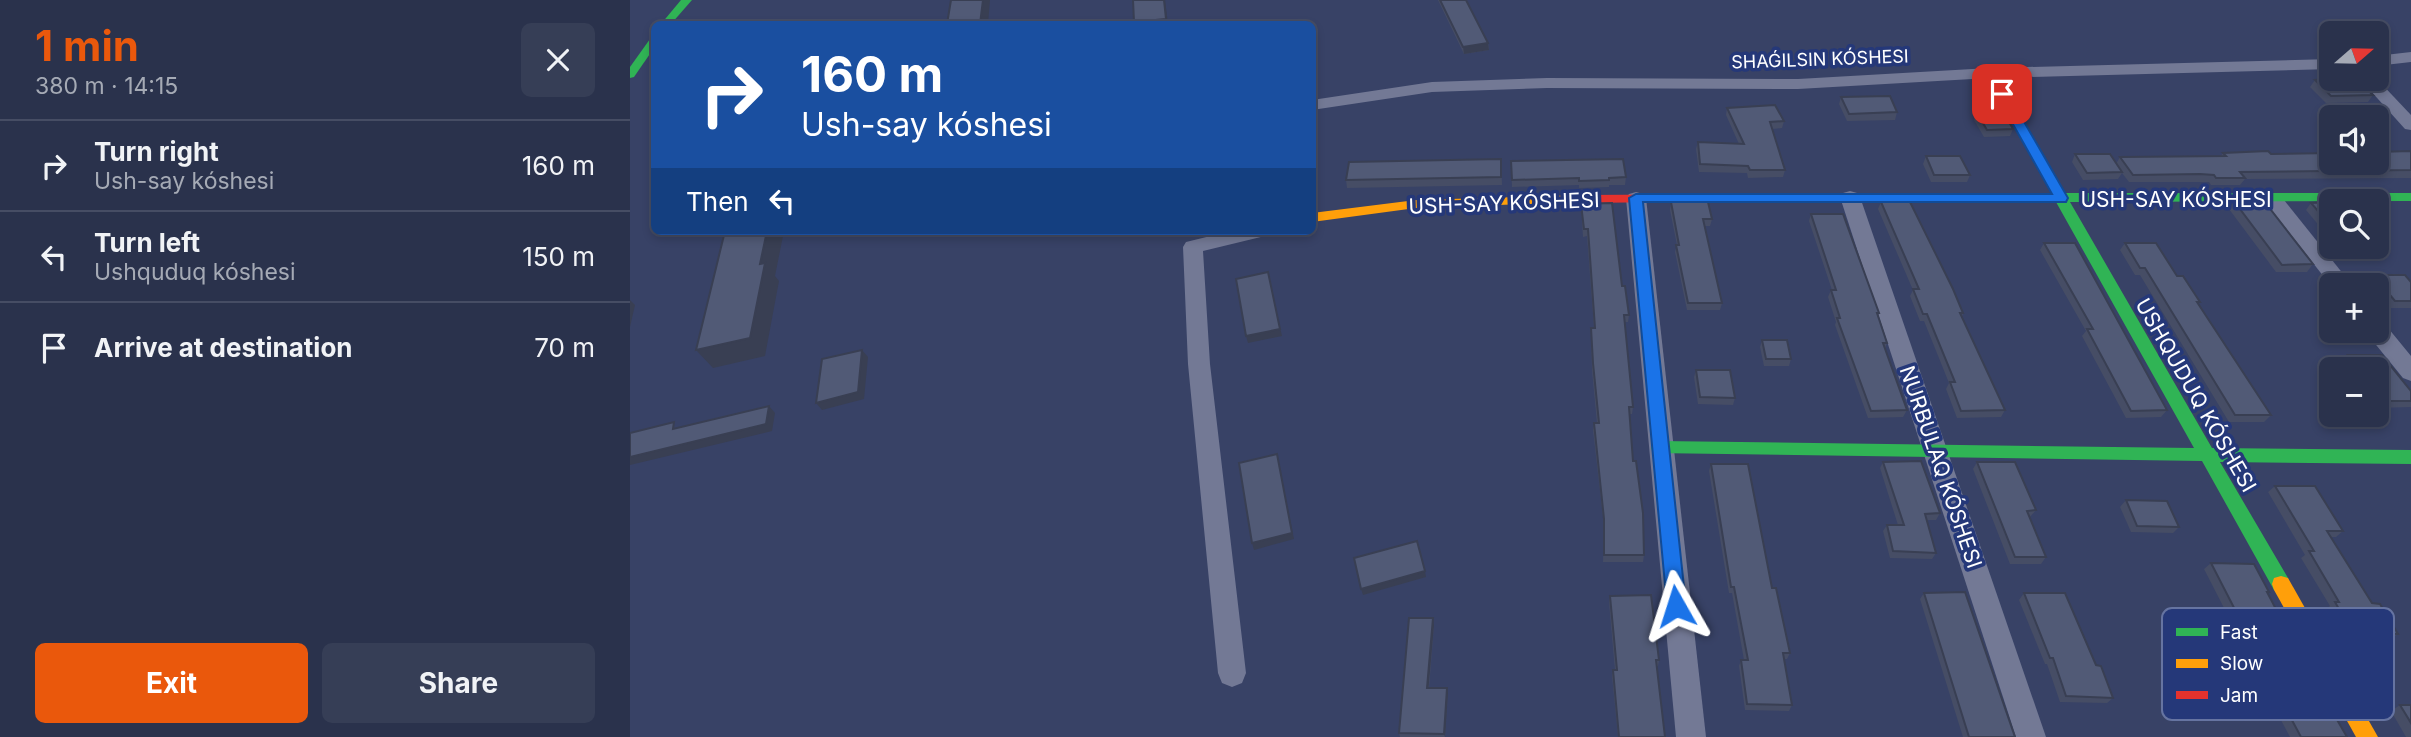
<!DOCTYPE html>
<html lang="en">
<head>
<meta charset="utf-8">
<style>
	body { margin:0; font-family:Inter,sans-serif; background:#363e56; color:#f1f3f6; height:100vh; display:flex; flex-direction:column; font-size:26px; white-space:nowrap }
	* { box-sizing:border-box; margin:0 }
	p { font-size:23px; color:#a5aab5 }
	.icon { flex:none; width:38px; height:38px; fill:none; stroke:currentColor; stroke-width:2; stroke-linecap:round; stroke-linejoin:round }
	.map { position:relative; flex:1; overflow:hidden }
	.side { display:flex; flex-direction:column; background:#2a324c; width:630px }
	.side>* { flex:none }
	.guide { position:absolute; left:21px; top:21px; width:665px; height:214px; border-radius:10px; box-shadow:0 4px 10px #0003,0 0 0 2px #464d64; background:#1a4fa0; color:#fff; overflow:hidden }
	.needle { width:46px; rotate:70deg }
	.buttons { position:absolute; left:1689px; top:21px; display:grid; gap:14px }
	.buttons a { display:grid; place-items:center; width:70px; height:70px; border-radius:10px; background:#2a324c; box-shadow:0 4px 10px #0003,0 0 0 2px #464d64; font-size:35px }
	.pin { position:absolute; display:grid; place-items:center; width:60px; height:60px; color:#fff; margin:-30px; border-radius:14px; box-shadow:0 4px 10px #0006 }
	.me { position:absolute; width:77px; margin:-38px; rotate:354deg; stroke-linejoin:round; filter:drop-shadow(0 0 5px #0008) }
	.turn { display:flex; align-items:center; gap:24px; height:147px; padding:0 35px; font-size:32px }
	.turn .icon { width:91px; height:91px; stroke-width:2.5 }
	.turn b { display:block; font-size:49px; line-height:60px }
	.then { display:flex; align-items:center; height:66px; padding:0 35px; background:#0003; gap:14px; font-size:26px }
	.round { display:grid; place-items:center; flex:none; width:74px; height:74px; border-radius:10px; background:#363e56 }
	.headline { display:flex; align-items:center; justify-content:space-between; height:119px; padding:0 35px }
	h1 { font-size:42px; font-weight:700; line-height:52px; color:#ea580c }
	.button { display:flex; gap:14px; margin-top:auto; padding:14px 35px }
	.button a { flex:1; height:80px; border-radius:10px; background:#ea580c; color:#fff; font-size:28px; font-weight:700; line-height:80px; text-align:center }
	.button a+a { background:#363e56; color:#f1f3f6 }
	ul { padding:0; list-style:none }
	li { display:flex; align-items:center; gap:21px; height:91px; padding:0 35px; border-top:2px solid #464d64 }
	li div { flex:1 }
	li b { display:block; font-size:26px }
	li em { font-style:normal }
	main { display:flex; flex:1; min-height:0 }
	.map>svg:first-child { display:block }
</style>
</head>
<body>
<main>
<section class="side">
<div class="headline"><div><h1>1 min</h1><p>380 m · 14:15</p></div><a class="round"><svg class="icon" aria-label="close" viewBox="0 0 24 24"><path d="M6 6l12 12M18 6L6 18"/></svg></a></div>
<ul>
<li><svg class="icon" aria-label="right" viewBox="0 0 24 24"><path d="M7 20v-9h11M14 6l5 5-5 5"/></svg><div><b>Turn right</b><p>Ush-say kóshesi</p></div><em>160 m</em></li>
<li><svg class="icon" aria-label="left" viewBox="0 0 24 24"><path d="M17 20v-9H6M10 6l-5 5 5 5"/></svg><div><b>Turn left</b><p>Ushquduq kóshesi</p></div><em>150 m</em></li>
<li><svg class="icon" aria-label="arrive" viewBox="0 0 24 24"><path d="M6 21V4h12l-3 4 3 4H6"/></svg><div><b>Arrive at destination</b></div><em>70 m</em></li>
</ul>
<div class="button"><a>Exit</a><a>Share</a></div>
</section>
<div class="map">
<svg width="1781" height="737" viewBox="0 0 1781 737">
	<rect width="100%" height="100%" fill="#384266"/>
	<g fill="none" stroke-linecap="round" stroke-linejoin="round">
		<g fill="#737995" fill-rule="evenodd">
			<polygon points="1781,52 1781,62 1746,66 1746,56"/>
			<polygon points="1701,59 1701,69 1360,78 1168,89 917,88 802,92 682,110 682,100 802,82 917,78 1168,79 1360,68"/>
			<polygon points="1746,78 1781,115 1781,130 1775,129 1730,79"/>
			<polygon points="1220,191 1227,193 1230,197 1416,737 1386,737 1210,197 1213,193"/>
			<polygon points="1006,192 1013,194 1016,198 1076,737 1046,737 996,198 999,194"/>
			<polygon points="1643,193 1650,195 1722,285 1701,286 1633,199 1636,195"/>
			<polygon points="601,231 638,231 635,236 573,251 580,364 616,673 612,683 602,687 592,683 588,673 558,364 553,247 556,242"/>
			<polygon points="1746,321 1754,323 1781,356 1781,381 1773,378 1738,335 1736,331 1746,331"/>
		</g>
		<g fill="#30b455" fill-rule="evenodd">
			<polygon points="51,0 62,0 41,24 31,24"/>
			<polygon points="24,38 24,48 4,77 0,78 0,67 20,39"/>
			<polygon points="1360,70 1366,73 1435,193 1781,193 1781,201 1440,202 1582,448 1781,450 1781,464 1590,462 1658,578 1660,584 1658,590 1651,592 1644,590 1572,461 1023,453 1021,448 1023,443 1029,441 1564,448 1426,202 1126,202 1119,198 1126,194 1422,193 1354,73"/>
		</g>
		<g fill="#ff9f0a" fill-rule="evenodd">
			<polygon points="951,195 958,199 956,202 786,208 682,222 682,213 786,200"/>
			<polygon points="1651,576 1658,578 1748,737 1726,737 1644,590 1642,584 1644,578"/>
		</g>
		<polygon fill="#e5322d" fill-rule="evenodd" points="1126,194 1131,195 1131,201 951,203 944,199 951,195"/>
	</g>
	<g fill="#464d65">
		<polygon points="808,0 836,0 858,43 859,50 834,54"/>
		<polygon points="1685,80 1743,95 1738,102 1696,103 1680,87"/>
		<polygon points="1211,97 1267,112 1265,120 1217,121 1209,104"/>
		<polygon points="1097,108 1154,121 1152,128 1142,129 1155,170 1153,177 1118,178 1117,173 1069,172 1066,149 1068,142 1109,144 1096,115"/>
		<polygon points="1347,113 1383,129 1380,136 1354,137 1344,120"/>
		<polygon points="1781,151 1781,178 1615,179 1610,185 1581,185 1579,182 1499,182 1492,173 1488,179 1453,180 1442,162 1445,154 1486,164 1490,157 1591,156 1593,153 1641,154"/>
		<polygon points="1296,156 1340,175 1337,182 1301,182 1293,164"/>
		<polygon points="871,159 872,185 717,188 716,180"/>
		<polygon points="881,161 996,177 995,185 979,185 979,187 949,188 949,185 882,187"/>
		<polygon points="1604,201 1683,264 1677,272 1646,272 1599,209"/>
		<polygon points="1041,202 1082,219 1080,226 1074,226 1092,303 1090,310 1057,310 1045,252 1047,245 1040,210"/>
		<polygon points="1251,202 1333,313 1332,317 1375,410 1371,417 1327,418 1316,389 1319,383 1294,321 1290,321 1280,296 1283,290 1248,209"/>
		<polygon points="1701,202 1701,240 1676,210 1681,203"/>
		<polygon points="951,204 992,286 999,315 998,322 995,322 1003,407 1002,414 999,414 1003,461 1014,555 1013,562 973,562 974,526 963,430 964,423 967,423 962,370 961,335 961,328 964,328 957,236 953,237"/>
		<polygon points="1181,214 1249,313 1248,316 1257,343 1255,349 1277,410 1273,417 1238,418 1205,325 1206,322 1198,297 1201,290 1202,290 1179,221"/>
		<polygon points="1414,243 1537,410 1531,417 1496,418 1452,336 1456,331 1410,250"/>
		<polygon points="1495,243 1547,276 1570,302 1568,304 1641,415 1634,422 1599,422 1510,275 1505,275 1490,250"/>
		<polygon points="1743,275 1781,282 1781,308 1758,308 1746,294 1746,285 1739,285 1736,282"/>
		<polygon points="1132,340 1161,359 1159,366 1134,366 1130,347"/>
		<polygon points="1718,355 1752,355 1781,391 1781,407 1746,408 1746,369 1717,369 1711,362"/>
		<polygon points="1066,370 1105,398 1103,405 1068,404 1064,377"/>
		<polygon points="1253,462 1310,513 1306,520 1297,520 1306,553 1302,559 1260,558 1253,531 1257,525 1268,525 1250,468"/>
		<polygon points="1347,462 1406,510 1400,517 1416,557 1411,564 1380,564 1343,469"/>
		<polygon points="1081,464 1142,588 1160,653 1157,659 1154,659 1162,705 1159,711 1115,710 1109,666 1111,660 1114,660 1102,593 1099,593 1079,471"/>
		<polygon points="1645,486 1713,531 1706,537 1701,537 1742,603 1768,634 1759,640 1714,638 1697,608 1700,606 1671,558 1675,555 1638,492"/>
		<polygon points="1496,500 1549,527 1543,533 1501,532 1490,507"/>
		<polygon points="1581,563 1639,592 1637,594 1660,636 1653,642 1611,641 1574,569"/>
		<polygon points="1294,593 1385,737 1333,737 1290,599"/>
		<polygon points="1394,593 1466,665 1483,698 1477,703 1430,702 1417,664 1415,664 1389,600"/>
		<polygon points="980,596 1029,660 1028,666 1026,666 1035,737 988,737 982,676 983,670 985,670 979,602"/>
		<polygon points="804,625 799,688 817,688 818,693 815,737 770,737 769,733"/>
		<polygon points="1637,674 1717,737 1660,737 1629,679"/>
		<polygon points="1770,705 1781,705 1781,737 1776,737 1761,711"/>
	</g>
	<g fill="#393f53">
		<polygon points="353,0 360,0 358,24 350,24"/>
		<polygon points="534,0 535,0 538,24 505,24 504,22"/>
		<polygon points="858,43 859,50 834,54 833,47"/>
		<polygon points="685,166 687,173 683,192 682,180"/>
		<polygon points="137,231 154,231 145,276 149,281 135,356 83,368 66,350 130,264"/>
		<polygon points="638,272 652,336 618,343 616,336"/>
		<polygon points="0,300 5,305 0,327"/>
		<polygon points="232,350 238,357 234,399 192,410 186,403"/>
		<polygon points="139,406 145,413 142,431 0,465 0,457"/>
		<polygon points="647,454 664,539 624,550 622,543"/>
		<polygon points="795,571 796,577 733,595 731,589"/>
		<polygon points="803,618 804,625 798,693 797,688"/>
		<polygon points="817,688 818,693 815,737 814,734"/>
	</g>
	<g fill="#515a76" stroke="#393f53" stroke-width="2">
		<polygon points="321,0 353,0 350,24 317,24"/>
		<polygon points="503,0 534,0 536,19 504,22"/>
		<polygon points="810,0 836,0 858,43 833,47"/>
		<polygon points="1726,79 1743,95 1701,96 1685,80"/>
		<polygon points="1260,96 1267,112 1219,114 1211,97"/>
		<polygon points="1145,105 1154,121 1140,122 1155,170 1120,170 1118,166 1070,164 1068,142 1114,144 1097,108"/>
		<polygon points="1347,113 1374,113 1383,129 1357,130"/>
		<polygon points="1638,151 1641,154 1701,153 1701,163 1746,163 1746,152 1781,151 1781,170 1610,172 1615,178 1586,178 1584,175 1570,174 1503,175 1490,157 1596,156 1593,153"/>
		<polygon points="1445,154 1480,154 1492,172 1457,173"/>
		<polygon points="1296,156 1330,156 1340,175 1304,175"/>
		<polygon points="871,159 871,177 716,180 719,162"/>
		<polygon points="993,159 996,177 979,178 979,180 949,181 949,178 882,180 881,161"/>
		<polygon points="682,166 685,166 682,180"/>
		<polygon points="1604,201 1634,201 1683,264 1652,265"/>
		<polygon points="1041,202 1078,202 1082,219 1073,219 1092,303 1058,303 1046,245 1049,245"/>
		<polygon points="1251,202 1280,202 1323,289 1333,313 1330,313 1375,410 1331,411 1320,382 1325,382 1297,314 1293,314 1283,289 1289,289"/>
		<polygon points="1701,202 1701,226 1681,203"/>
		<polygon points="982,203 992,286 995,286 999,315 994,315 1003,407 999,407 1003,461 1006,461 1013,513 1014,555 974,555 974,519 964,423 969,423 963,363 961,328 965,328 958,229 954,229 951,204"/>
		<polygon points="1181,214 1213,214 1249,313 1247,313 1257,343 1253,343 1277,410 1241,411 1207,318 1210,318 1201,290 1206,290"/>
		<polygon points="95,231 137,231 130,264 135,263 120,338 66,350"/>
		<polygon points="1414,243 1445,243 1537,410 1501,411 1457,329 1463,329"/>
		<polygon points="1495,243 1526,243 1547,276 1553,276 1570,302 1567,302 1641,415 1605,415 1515,268 1510,268"/>
		<polygon points="638,272 650,329 616,336 606,279"/>
		<polygon points="1743,275 1775,275 1781,282 1781,301 1765,301"/>
		<polygon points="1132,340 1157,340 1161,359 1136,359"/>
		<polygon points="232,350 228,392 186,403 192,359"/>
		<polygon points="1718,355 1752,355 1781,391 1781,401 1753,401 1746,392 1746,369 1729,369"/>
		<polygon points="1066,370 1100,370 1105,398 1070,397"/>
		<polygon points="139,406 136,424 0,457 0,433 44,422 43,429"/>
		<polygon points="647,454 662,533 622,543 609,463"/>
		<polygon points="1291,461 1310,513 1295,514 1306,553 1263,551 1257,525 1274,525 1253,462"/>
		<polygon points="1347,462 1385,462 1406,510 1397,511 1416,557 1385,557"/>
		<polygon points="1081,464 1118,464 1142,588 1146,588 1160,653 1153,653 1162,705 1117,704 1111,660 1118,660 1104,587 1101,587"/>
		<polygon points="1645,486 1685,486 1713,531 1697,531 1742,603 1750,604 1768,634 1722,632 1705,602 1709,602 1679,551 1684,551"/>
		<polygon points="1496,500 1537,501 1549,527 1507,526"/>
		<polygon points="787,541 795,571 731,589 724,558"/>
		<polygon points="1581,563 1624,564 1639,592 1637,592 1660,636 1618,635"/>
		<polygon points="1335,592 1385,737 1339,737 1294,593"/>
		<polygon points="1394,593 1435,593 1466,665 1471,666 1483,698 1436,696 1423,658 1420,658"/>
		<polygon points="1021,595 1029,660 1026,660 1035,737 989,737 983,670 987,670 980,596"/>
		<polygon points="779,618 803,618 797,688 817,688 814,734 769,733"/>
		<polygon points="1680,673 1717,737 1671,737 1637,674"/>
		<polygon points="1770,705 1781,705 1781,723"/>
	</g>
	<polygon fill="#1a73e8" stroke="#114b97" stroke-width="2" points="1372,91 1378,94 1438,198 1436,202 1013,202 1056,606 1053,612 1046,614 1039,612 1037,606 999,198 1006,194 1422,194 1366,94"/>
	<g text-anchor="middle" dominant-baseline="central" stroke-width="7" stroke-linejoin="round" paint-order="stroke">
		<g font-size="18" fill="#fff" stroke="#253879">
			<text transform="translate(1190 59) rotate(-2)">SHAǴILSIN KÓSHESI</text>
		</g>
		<g font-size="21" fill="#fff" stroke="#253879">
			<text x="1546" y="199">USH-SAY KÓSHESI</text>
			<text transform="translate(874 203) rotate(-2)">USH-SAY KÓSHESI</text>
			<text transform="translate(1566 395) rotate(60)">USHQUDUQ KÓSHESI</text>
			<text transform="translate(1311 467) rotate(71)">NURBULAQ KÓSHESI</text>
		</g>
	</g>
	<rect x="1532" y="608" width="232" height="112" rx="10" fill="#253879" stroke="#6674a1" stroke-width="2"/>
	<rect x="1546" y="628" width="32" height="8" fill="#30b455"/>
	<rect x="1546" y="659" width="32" height="9" fill="#ff9f0a"/>
	<rect x="1546" y="691" width="32" height="8" fill="#e5322d"/>
	<g font-size="19" fill="#fff">
		<text x="1590" y="639">Fast</text>
		<text x="1590" y="670">Slow</text>
		<text x="1590" y="702">Jam</text>
	</g>
</svg>
<div class="buttons">
<a><svg class="needle" viewBox="-14 -14 28 28"><path d="M0-13l5 13h-10z" fill="#e53935"/><path d="M0 13l5-13h-10z" fill="#a5aab5"/></svg></a>
<a><svg class="icon" aria-label="sound" viewBox="0 0 24 24"><path d="M4 9h4l5-4v14l-5-4H4zM17 9q2 3 0 6"/></svg></a>
<a><svg class="icon" aria-label="search" viewBox="0 0 24 24"><circle cx="10" cy="10" r="6"/><path d="M15 15l6 6"/></svg></a>
<a>+</a>
<a>−</a>
</div>
<div class="pin" style="left:1372px;top:94px;background:#d93025"><svg class="icon" aria-label="arrive" viewBox="0 0 24 24"><path d="M6 21V4h12l-3 4 3 4H6"/></svg></div>
<svg class="me" style="left:1046px;top:606px" viewBox="-20 -20 40 40"><path d="M0-17L14 15 0 8-14 15z" fill="#1a73e8" stroke="#fff" stroke-width="4"/></svg>
<div class="guide">
<div class="turn"><svg class="icon" aria-label="right" viewBox="0 0 24 24"><path d="M7 20v-9h11M14 6l5 5-5 5"/></svg><div><b>160 m</b>Ush-say kóshesi</div></div>
<div class="then">Then<svg class="icon" aria-label="left" viewBox="0 0 24 24"><path d="M17 20v-9H6M10 6l-5 5 5 5"/></svg></div>
</div>
</div>
</main>
</body>
</html>
